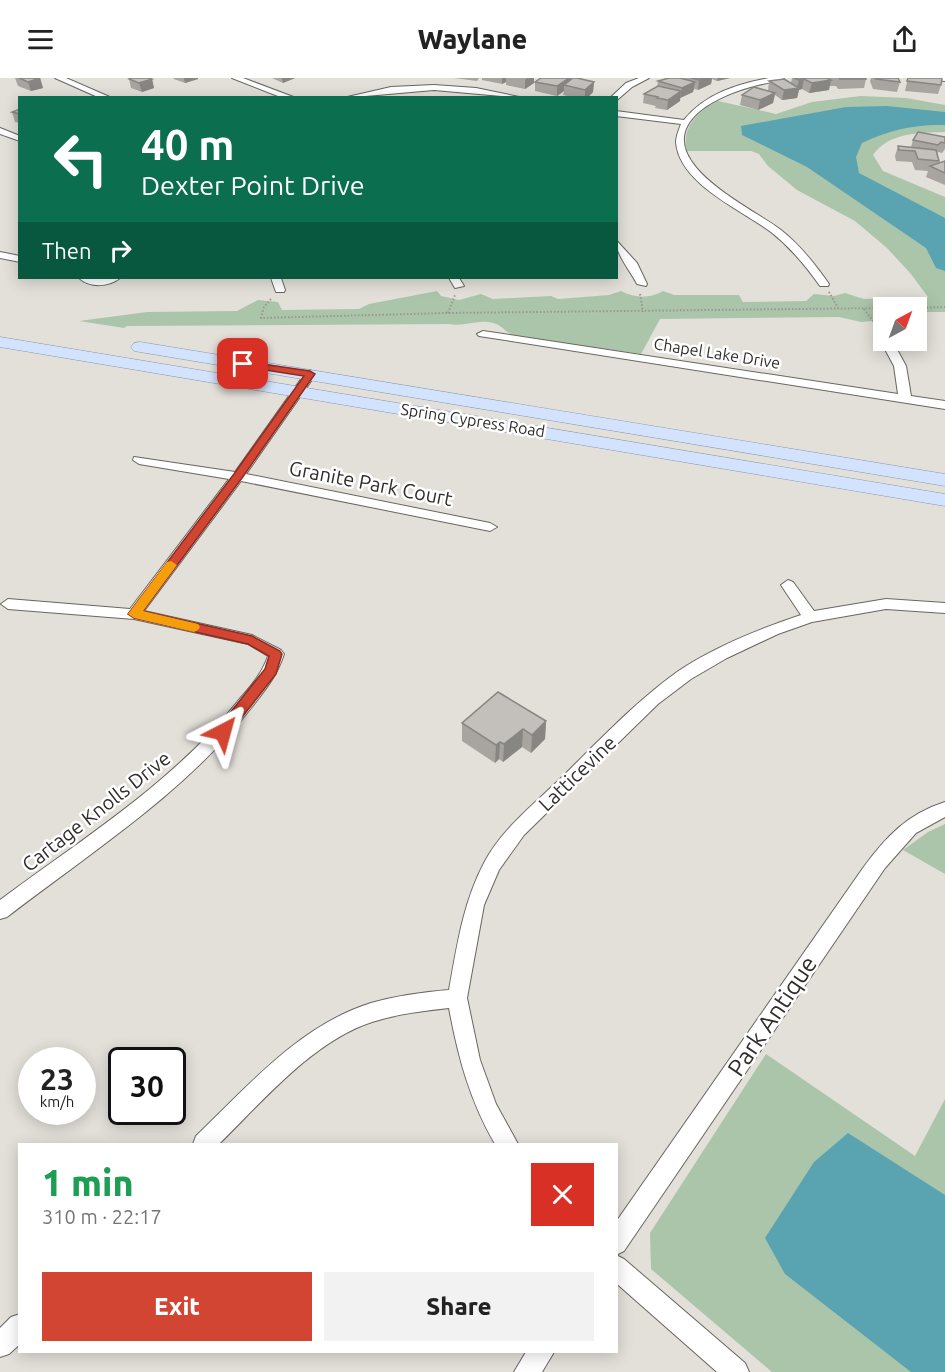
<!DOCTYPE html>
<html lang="en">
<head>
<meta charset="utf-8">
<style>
	body { margin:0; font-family:Ubuntu,sans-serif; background:#f2f2f2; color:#222; height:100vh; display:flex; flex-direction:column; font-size:22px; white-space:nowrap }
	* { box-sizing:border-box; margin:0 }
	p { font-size:20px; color:#767676 }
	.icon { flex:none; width:33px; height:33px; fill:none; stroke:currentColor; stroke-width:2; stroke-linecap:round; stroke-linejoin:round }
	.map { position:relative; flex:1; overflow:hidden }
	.panel { position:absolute; left:18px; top:1065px; width:600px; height:210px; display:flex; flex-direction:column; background:#fff; border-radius:0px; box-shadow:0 3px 15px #0003 }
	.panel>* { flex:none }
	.hud { position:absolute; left:18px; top:18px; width:600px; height:183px; border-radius:0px; box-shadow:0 3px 15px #0003; background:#0b6e4f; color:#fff; overflow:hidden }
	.needle { width:39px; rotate:41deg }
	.tools { position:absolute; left:873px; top:219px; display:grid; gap:12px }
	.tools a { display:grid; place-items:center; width:54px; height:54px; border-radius:0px; background:#fff; box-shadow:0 3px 15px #0003; font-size:30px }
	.speed { position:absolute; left:18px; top:969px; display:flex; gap:12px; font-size:30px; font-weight:700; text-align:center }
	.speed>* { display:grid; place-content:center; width:78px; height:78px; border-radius:50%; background:#fff; box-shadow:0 3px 15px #0003; line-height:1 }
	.speed small { font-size:15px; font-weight:400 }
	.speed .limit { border:3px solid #111; border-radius:9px; background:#fff; color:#111 }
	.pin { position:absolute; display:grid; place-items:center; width:51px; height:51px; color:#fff; margin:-26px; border-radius:12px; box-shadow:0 3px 9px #0006 }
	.me { position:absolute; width:66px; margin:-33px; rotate:39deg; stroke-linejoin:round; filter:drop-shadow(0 0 4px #0008) }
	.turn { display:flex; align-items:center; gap:21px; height:126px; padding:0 24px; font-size:27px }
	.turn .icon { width:78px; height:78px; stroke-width:2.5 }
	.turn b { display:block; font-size:42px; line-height:51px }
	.then { display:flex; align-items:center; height:57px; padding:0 24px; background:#0003; gap:12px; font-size:22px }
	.round { display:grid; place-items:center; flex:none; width:63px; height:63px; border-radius:0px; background:#f2f2f2 }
	.summary { display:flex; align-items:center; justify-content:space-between; height:102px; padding:0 24px }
	h1 { font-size:36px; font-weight:800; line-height:45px; color:#1e9e55 }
	.action { display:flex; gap:12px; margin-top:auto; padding:12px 24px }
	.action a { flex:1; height:69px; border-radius:0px; background:#d24532; color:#fff; font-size:24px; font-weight:800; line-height:69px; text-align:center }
	.action a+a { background:#f2f2f2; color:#222 }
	header { display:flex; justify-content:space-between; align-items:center; height:78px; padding:0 24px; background:#fff; font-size:27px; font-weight:800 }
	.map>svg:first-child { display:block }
</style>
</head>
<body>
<header><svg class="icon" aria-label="menu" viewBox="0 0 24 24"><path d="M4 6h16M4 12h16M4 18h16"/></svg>Waylane<svg class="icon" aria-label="share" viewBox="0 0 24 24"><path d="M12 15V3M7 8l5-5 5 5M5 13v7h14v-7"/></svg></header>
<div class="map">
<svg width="945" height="1294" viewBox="0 0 945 1294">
	<rect width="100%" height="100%" fill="#e3dfd9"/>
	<g fill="#abc5aa">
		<path d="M861,18L906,20L945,27V54C919,55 889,54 873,77L883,93L945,119V234H917L916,230H884L883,242L861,244L839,239L660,241L641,276L515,258C506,255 502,247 493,245C478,241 464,249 449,246L127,248L124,250L79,243L147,234L237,233L258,222L278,224L282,232L359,231L369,226L437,213L441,218L459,222L481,216L493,221L551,218L558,221L609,217L621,213C635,220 650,221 663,213L674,217H739L743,224L806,223L814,216L834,218L845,215L864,221L928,219L911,196L887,170L855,143L797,112L768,88L759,76L751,73H687C681,49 698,33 718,23L776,36L812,24Z"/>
		<polygon points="945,746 945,796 903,772 928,754"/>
		<polygon points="766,976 915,1078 945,1021 945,1294 772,1294 651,1191 650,1155"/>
	</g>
	<g fill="#5aa3b0">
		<path d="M887,28L945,34V47C915,46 889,52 862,65L856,79L859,95L945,140V193L936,190L926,170L807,89L742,57L741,48L846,29Z"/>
		<polygon points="848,1055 945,1117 945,1294 911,1294 785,1196 765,1160 814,1084"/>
	</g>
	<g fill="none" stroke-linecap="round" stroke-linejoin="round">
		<g stroke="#696661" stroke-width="2">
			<g id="street">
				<polygon points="55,0 66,0 112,20 100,20"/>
				<polygon points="232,0 243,0 296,20 283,20"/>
				<polygon points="639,0 649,0 632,9 617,22 616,20 610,20 626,5"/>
				<path d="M769,0H784C777,4 766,5 758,7C738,12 716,20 700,33C643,81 753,130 781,152C800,167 815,186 829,206L828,208H820C806,188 790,169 771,154C742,132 679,106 676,64C676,59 679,51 681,46L616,38V33L684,42C705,16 737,6 769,0Z"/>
				<polygon points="936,0 945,0 945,3 937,2"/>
				<polygon points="434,7 476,10 524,20 434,12 343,20 391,9"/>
				<polygon points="0,50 20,58 20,63 0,56"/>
				<path d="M616,162L637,185L647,206L646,208L637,206C630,192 616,177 616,162Z"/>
				<polygon points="0,174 20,178 20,184 0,180"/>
				<path d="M79,200H120C109,209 90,210 79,200Z"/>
				<polygon points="271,200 281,200 285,212 284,214 276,214"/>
				<polygon points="449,200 459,200 464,208 455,210"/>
				<polygon points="483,253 898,316 894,288 880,262 884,259 884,262 892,262 906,288 911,318 945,323 945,331 479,258 477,256"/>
				<path d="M310,292L316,296L246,396L490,445L497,449L490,453L241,403L144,533L252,557L281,572L284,576C277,598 265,612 251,630C185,715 91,774 7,839L0,841V822C82,761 173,705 238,623C250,609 262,596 268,578L248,566L134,541L8,531L1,526L8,521L130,531L229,401L139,386L133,382L134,379L235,394L306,294Z"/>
				<path d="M788,502L793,504L814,533L886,521L945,525V535L886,531L812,544L778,556L727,580L691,601L658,626L524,757L499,792L484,827L467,920L480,982L496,1026L518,1066H495C470,1023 458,979 449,930C423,933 397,936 372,944C313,963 262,1024 219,1066H193L196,1058C248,1008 300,947 371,925C396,918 423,914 449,912C457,868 463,825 484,785C501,752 533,727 560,701C598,664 634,625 677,594C714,569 759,551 801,537L781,507Z"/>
				<path d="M945,724V739L916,755L885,790L624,1173L616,1177V1144L863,790C886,759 907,736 945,724Z"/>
				<polygon points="616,1177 624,1181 745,1285 749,1294 717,1294 616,1205"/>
				<polygon points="20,1236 20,1266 9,1276 0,1279 0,1250 11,1239"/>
				<polygon points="526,1274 554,1274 542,1294 514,1294"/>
			</g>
		</g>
		<g stroke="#8797b3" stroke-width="1">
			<g id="primary">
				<polygon points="0,259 945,416 945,428 0,269"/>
				<polygon points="140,264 945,396 945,408 134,273 131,269 134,265"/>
			</g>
		</g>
		<g stroke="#999692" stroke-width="2" stroke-dasharray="1.5 2" stroke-linecap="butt">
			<polyline points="829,214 838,230"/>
			<polyline points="640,216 643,234"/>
			<polyline points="271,221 264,229 261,240 448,235 884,230"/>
			<polyline points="916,230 945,229"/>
			<polyline points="864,231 881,253"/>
			<polyline points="448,235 455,217"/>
		</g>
		<use href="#street" fill="#fff" fill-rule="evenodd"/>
		<use href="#primary" fill="#d4e3fd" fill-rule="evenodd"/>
	</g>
	<g fill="#a8a4a0">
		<polygon points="15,0 40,0 43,10 31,13 18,8"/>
		<polygon points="173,0 198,0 198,1 185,5 174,1"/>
		<polygon points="272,0 295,0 283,5"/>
		<polygon points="454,0 479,0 477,3"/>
		<polygon points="482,0 534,0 534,5 525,11 506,7 506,4 502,6 482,2"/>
		<polygon points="571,0 571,2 594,4 593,14 587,20 575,20 563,17 564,13 557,18 535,13 535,4"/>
		<polygon points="684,0 730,0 717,3 712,1 711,6 698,12 694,11 693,14 680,20 680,23 667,32 655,30 656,28 643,25 644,16 657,9 658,3 684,1"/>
		<polygon points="792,0 866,0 866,1 864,10 838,11 836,8 829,8 829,12 809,15 802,11 799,12 797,20 782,22 775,17 773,25 758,32 740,27 742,17 768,13 769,3 791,5"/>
		<polygon points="871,0 898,0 900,4 897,14 873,11 870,3"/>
		<polygon points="908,0 941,7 938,16 905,13"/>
		<polygon points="129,1 152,1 154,10 142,14 131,10"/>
		<polygon points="20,31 20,45 15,44 12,34"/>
		<polygon points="945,59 945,71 942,75 938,74 937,75 939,83 938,85 945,83 945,107 926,99 928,93 915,92 912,84 896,83 895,78 898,68 911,69 913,62"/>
		<polygon points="546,643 545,661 531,675 522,669 503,684 499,681 495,685 462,663 462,645"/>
	</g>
	<g fill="#888682">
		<polygon points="40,0 43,10 31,13 28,4"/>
		<polygon points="184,0 198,0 198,1 185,5"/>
		<polygon points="282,0 295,0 283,5"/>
		<polygon points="502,0 506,0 506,4 502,6"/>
		<polygon points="527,0 534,0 534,5 525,11 525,2"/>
		<polygon points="569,0 571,0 570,8 564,7 564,13 557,18 557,8"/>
		<polygon points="705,0 712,0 711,6 698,12 699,2"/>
		<polygon points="718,0 730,0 717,3"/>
		<polygon points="152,1 154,10 142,14 139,5"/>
		<polygon points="804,1 802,11 799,12 797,20 782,22 784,12 797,10 799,2"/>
		<polygon points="831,2 829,12 809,15 812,5"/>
		<polygon points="594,4 593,14 587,20 585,20 585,12"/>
		<polygon points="695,4 693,14 680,20 682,10"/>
		<polygon points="681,13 680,23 667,32 668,22"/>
		<polygon points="775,15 773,25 758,32 760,22"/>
		<polygon points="546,643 545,661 531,675 532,657"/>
		<polygon points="523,651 522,669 503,684 504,666"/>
		<polygon points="500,664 499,681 495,685 496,667"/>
	</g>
	<g fill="#c3bfba" stroke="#888682" stroke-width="1.5">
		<polygon points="19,0 40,0 28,4"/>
		<polygon points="131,0 150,0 152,1 139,5 129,1"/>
		<polygon points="541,0 569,0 557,8 535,4"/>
		<polygon points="573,0 577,0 594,4 585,12 564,7"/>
		<polygon points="669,0 680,0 695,4 682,10 658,3"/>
		<polygon points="691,0 705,0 699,2"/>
		<polygon points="794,0 827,0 831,2 812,5 804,1 799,2"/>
		<polygon points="839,0 866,0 866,1 840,1"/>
		<polygon points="875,0 898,0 900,4 876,1"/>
		<polygon points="908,0 942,0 941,7 907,3"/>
		<polygon points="784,1 799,10 784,12 769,3"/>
		<polygon points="658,8 681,13 668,22 657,20 658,19 644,16"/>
		<polygon points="754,9 775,15 760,22 742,17"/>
		<polygon points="20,31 20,36 12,34"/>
		<polygon points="918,54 945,59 945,65 941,64 938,67 913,62"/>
		<polygon points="898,68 936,72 939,83 918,81 915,73 899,72"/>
		<polygon points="945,83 945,95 930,88"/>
		<polygon points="498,614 546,643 532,657 523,651 504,666 500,664 496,667 462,645"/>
	</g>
	<polygon fill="#d24532" stroke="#882d20" stroke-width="1.5" points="243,283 310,293 315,296 242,400 143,533 252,558 280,573 282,576 276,596 228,657 223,659 216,654 218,650 265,591 269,578 248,566 134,540 128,536 234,396 304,298 240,288 239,286"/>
	<polygon fill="#f59e0b" points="171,483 177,487 143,533 198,546 200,549 198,552 194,554 134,540 128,536 167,484"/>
	<g text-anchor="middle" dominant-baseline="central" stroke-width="5" stroke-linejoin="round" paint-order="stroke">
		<g font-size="16" fill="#2f2e2c" stroke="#fff">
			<text transform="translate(717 275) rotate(9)">Chapel Lake Drive</text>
			<text transform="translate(473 342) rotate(9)">Spring Cypress Road</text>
		</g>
		<g font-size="20" fill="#2f2e2c" stroke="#fff">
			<text transform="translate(371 405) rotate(11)">Granite Park Court</text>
			<text transform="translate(577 695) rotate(-44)">Latticevine</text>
			<text transform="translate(96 733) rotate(-38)">Cartage Knolls Drive</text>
		</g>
		<g font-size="24" fill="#2f2e2c" stroke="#fff">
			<text transform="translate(772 938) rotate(-56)">Park Antique</text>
		</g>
	</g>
</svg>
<div class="tools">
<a><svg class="needle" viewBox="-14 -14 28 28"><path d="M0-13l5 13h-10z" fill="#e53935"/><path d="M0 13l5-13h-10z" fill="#767676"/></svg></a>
</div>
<div class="speed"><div>23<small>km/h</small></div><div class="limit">30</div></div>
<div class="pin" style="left:243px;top:286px;background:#d93025"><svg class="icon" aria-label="arrive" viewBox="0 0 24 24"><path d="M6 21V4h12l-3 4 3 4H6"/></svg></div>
<svg class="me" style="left:223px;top:654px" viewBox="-20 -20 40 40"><path d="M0-17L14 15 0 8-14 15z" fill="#d24532" stroke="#fff" stroke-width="4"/></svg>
<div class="hud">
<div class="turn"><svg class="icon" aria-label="left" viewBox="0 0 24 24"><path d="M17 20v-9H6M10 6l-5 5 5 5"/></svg><div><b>40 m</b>Dexter Point Drive</div></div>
<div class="then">Then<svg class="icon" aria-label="right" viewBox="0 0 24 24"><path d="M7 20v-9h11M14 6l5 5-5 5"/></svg></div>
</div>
<section class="panel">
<div class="summary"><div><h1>1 min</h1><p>310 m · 22:17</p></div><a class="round" style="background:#d93025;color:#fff"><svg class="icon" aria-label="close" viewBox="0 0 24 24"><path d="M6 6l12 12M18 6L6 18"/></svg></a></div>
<div class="action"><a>Exit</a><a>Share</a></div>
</section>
</div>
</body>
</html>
